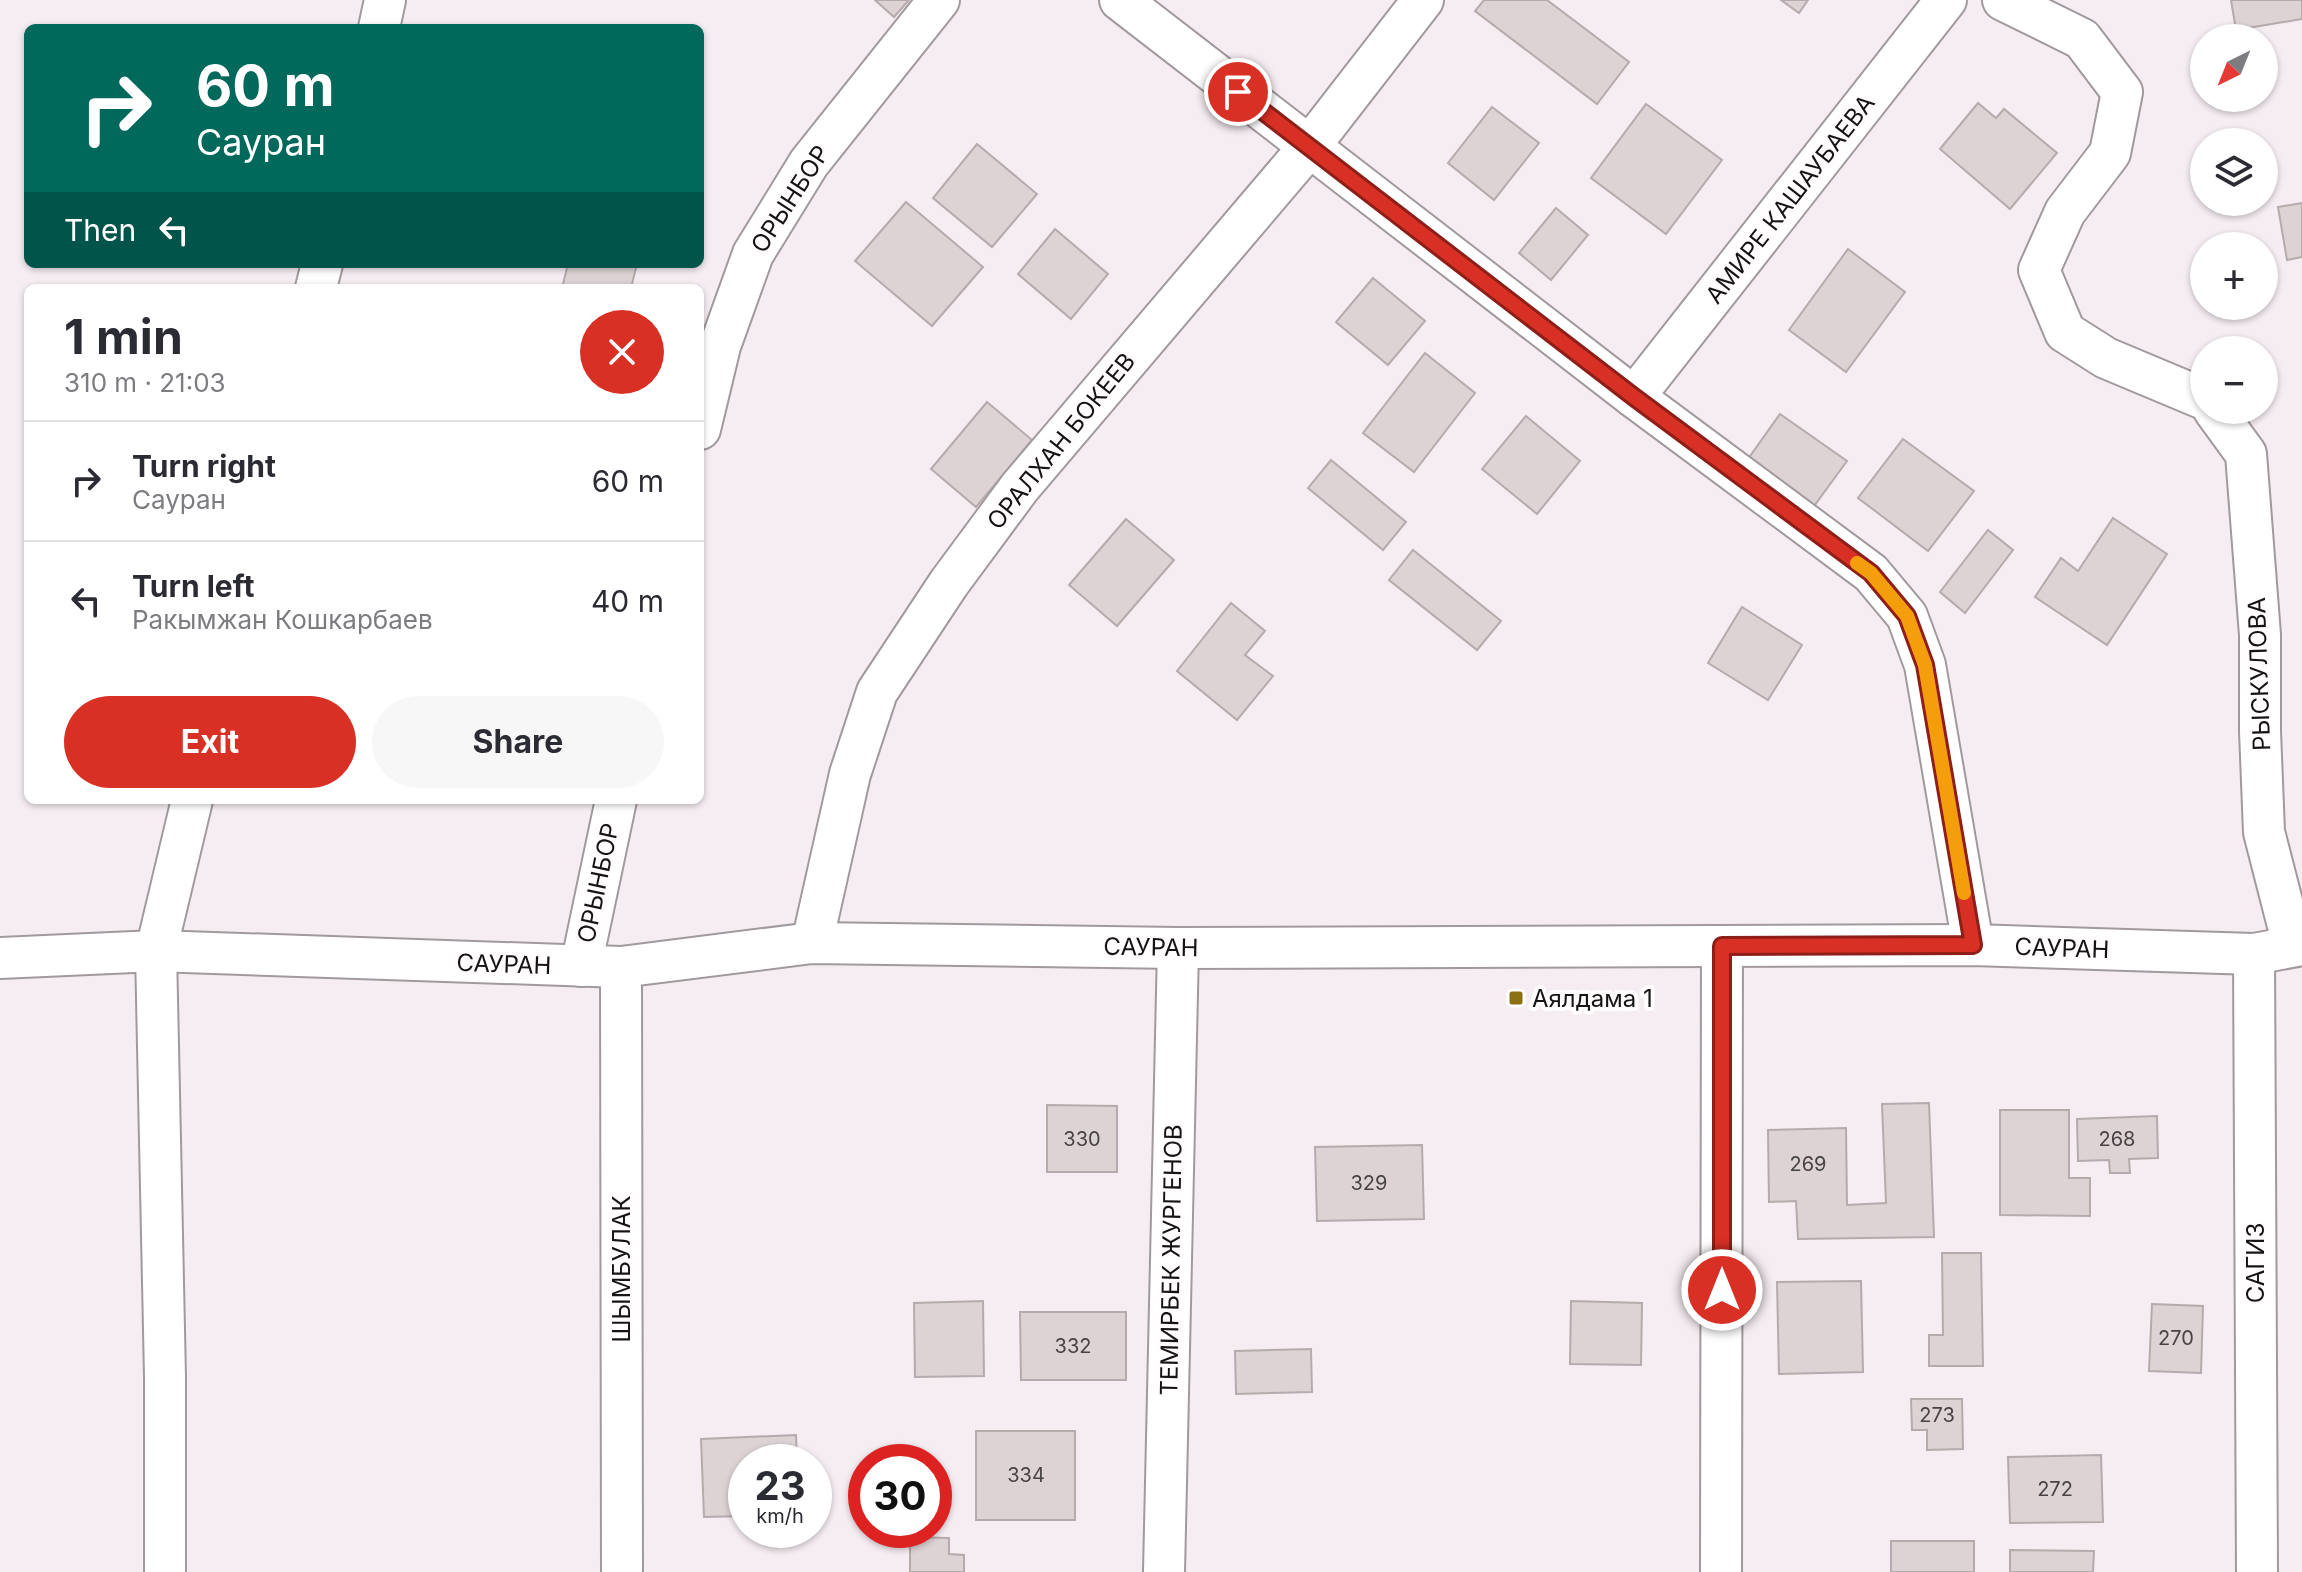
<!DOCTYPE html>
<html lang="en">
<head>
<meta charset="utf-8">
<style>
	body { margin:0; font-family:Inter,sans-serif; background:#f7f7f7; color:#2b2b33; height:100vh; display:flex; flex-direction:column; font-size:30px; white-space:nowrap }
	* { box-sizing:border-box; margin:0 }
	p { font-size:26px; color:#7c7c81 }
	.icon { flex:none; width:44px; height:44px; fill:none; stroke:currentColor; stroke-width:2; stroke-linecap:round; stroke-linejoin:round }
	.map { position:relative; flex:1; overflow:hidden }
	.side { position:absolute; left:24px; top:284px; width:680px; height:520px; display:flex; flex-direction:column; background:#fff; border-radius:12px; box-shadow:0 2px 6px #0004 }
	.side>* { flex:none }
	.top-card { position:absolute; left:24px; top:24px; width:680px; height:244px; border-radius:12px; box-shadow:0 2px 6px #0004; background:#00695c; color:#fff; overflow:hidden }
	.needle { width:52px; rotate:223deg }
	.tools { position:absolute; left:2190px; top:24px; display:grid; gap:16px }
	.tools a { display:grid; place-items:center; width:88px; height:88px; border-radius:50%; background:#fff; box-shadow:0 2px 6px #0004; font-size:40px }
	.speed { position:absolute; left:728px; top:1444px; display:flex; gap:16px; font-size:40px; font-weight:700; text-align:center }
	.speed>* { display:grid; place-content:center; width:104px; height:104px; border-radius:50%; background:#fff; box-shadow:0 2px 6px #0004; line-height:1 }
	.speed small { font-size:20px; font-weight:400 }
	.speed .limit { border:12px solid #d22; background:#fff; color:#111 }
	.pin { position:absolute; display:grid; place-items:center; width:68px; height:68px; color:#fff; margin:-34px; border:4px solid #fff; border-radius:50%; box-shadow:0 2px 8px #0007 }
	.me { position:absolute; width:88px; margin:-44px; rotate:0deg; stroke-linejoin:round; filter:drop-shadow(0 0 6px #0008) }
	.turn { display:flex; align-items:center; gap:28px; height:168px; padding:0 40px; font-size:36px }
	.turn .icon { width:104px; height:104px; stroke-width:2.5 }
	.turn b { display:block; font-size:56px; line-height:68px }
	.then { display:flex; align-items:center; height:76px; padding:0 40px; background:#0003; gap:16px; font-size:30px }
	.round { display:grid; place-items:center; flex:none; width:84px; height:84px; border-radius:42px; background:#f7f7f7 }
	.head { display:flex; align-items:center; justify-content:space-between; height:136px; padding:0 40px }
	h1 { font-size:48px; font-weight:700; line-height:60px }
	.button { display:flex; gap:16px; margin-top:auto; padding:16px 40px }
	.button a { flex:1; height:92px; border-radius:48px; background:#d93025; color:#fff; font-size:32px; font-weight:700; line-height:92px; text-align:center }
	.button a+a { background:#f7f7f7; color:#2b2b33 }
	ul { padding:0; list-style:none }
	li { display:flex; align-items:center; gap:24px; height:120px; padding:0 40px; border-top:2px solid #e1e1e2 }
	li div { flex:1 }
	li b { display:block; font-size:30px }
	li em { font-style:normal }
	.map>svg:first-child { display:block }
</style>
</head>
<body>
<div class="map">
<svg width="2302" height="1572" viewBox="0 0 2302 1572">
	<rect width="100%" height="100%" fill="#f6edf2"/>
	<g fill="#ddd3d5" stroke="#b5abad" stroke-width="2">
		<polygon points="875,0 909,0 894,17"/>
		<polygon points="1484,0 1547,0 1629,62 1597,104 1475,11"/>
		<polygon points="1781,0 1808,0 1799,13"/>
		<polygon points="2231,0 2302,0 2302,19 2236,30"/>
		<polygon points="1978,103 1996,118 2004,109 2057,153 2010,209 1940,149"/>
		<polygon points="1646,104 1722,160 1666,234 1591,178"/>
		<polygon points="1492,107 1539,143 1494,200 1448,163"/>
		<polygon points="977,144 1037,194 992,247 933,198"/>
		<polygon points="906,202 983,267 932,326 855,261"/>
		<polygon points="2302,203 2302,257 2287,260 2278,207"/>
		<polygon points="1556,208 1588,235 1551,280 1519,253"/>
		<polygon points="1055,229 1108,274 1071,319 1018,274"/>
		<polygon points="1848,249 1905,292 1846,372 1789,330"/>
		<polygon points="568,264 637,264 631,288 562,288"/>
		<polygon points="1373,278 1425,321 1388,365 1336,322"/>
		<polygon points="1425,353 1475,393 1414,472 1363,433"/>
		<polygon points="987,402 1032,440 976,507 931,469"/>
		<polygon points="1780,414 1847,461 1809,513 1743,466"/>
		<polygon points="1526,416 1580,461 1537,514 1482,469"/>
		<polygon points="1903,439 1974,491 1928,551 1858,498"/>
		<polygon points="1331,460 1406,522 1383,550 1308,488"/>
		<polygon points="2113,518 2167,554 2107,645 2035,597 2061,558 2078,571"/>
		<polygon points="1126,519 1174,560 1117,626 1069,585"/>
		<polygon points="1988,530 2013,550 1965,613 1940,592"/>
		<polygon points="1413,550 1501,621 1477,650 1389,580"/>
		<polygon points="1231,603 1265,631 1245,655 1273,676 1237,720 1177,671"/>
		<polygon points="1742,607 1802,645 1768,700 1708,663"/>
		<polygon points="1929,1103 1934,1237 1798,1239 1796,1201 1769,1202 1768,1130 1846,1128 1847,1205 1886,1203 1882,1104"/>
		<polygon points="1047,1105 1117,1106 1117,1172 1047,1172"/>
		<polygon points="2000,1110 2069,1110 2069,1178 2090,1178 2090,1216 2000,1215"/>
		<polygon points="2157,1116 2158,1158 2129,1159 2130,1173 2110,1173 2109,1160 2078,1161 2077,1119"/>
		<polygon points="1422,1145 1424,1219 1317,1221 1315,1147"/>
		<polygon points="1942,1253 1981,1253 1983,1366 1929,1366 1929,1335 1943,1335"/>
		<polygon points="1861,1281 1863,1372 1779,1374 1777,1282"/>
		<polygon points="983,1301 984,1376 915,1377 914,1303"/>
		<polygon points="1571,1301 1642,1303 1641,1365 1570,1364"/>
		<polygon points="2152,1304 2203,1306 2201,1373 2149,1371"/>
		<polygon points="1020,1312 1126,1312 1126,1380 1021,1380"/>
		<polygon points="1311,1349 1312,1392 1236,1394 1235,1351"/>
		<polygon points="1911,1399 1962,1399 1963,1449 1927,1450 1927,1430 1912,1430"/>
		<rect x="976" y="1431" width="99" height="89"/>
		<polygon points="796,1435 797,1462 746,1462 746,1516 704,1517 701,1439"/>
		<polygon points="2101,1455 2103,1522 2010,1523 2008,1457"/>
		<polygon points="910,1537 949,1538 949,1554 964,1555 964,1572 910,1572"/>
		<rect x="1891" y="1541" width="83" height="31"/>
		<polygon points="2010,1550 2094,1551 2093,1572 2010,1572"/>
	</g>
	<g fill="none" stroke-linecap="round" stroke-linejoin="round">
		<g stroke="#a1999d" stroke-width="44">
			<g id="street">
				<polyline points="1120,0 1634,397 1871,573 1907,616 1925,665 1973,945"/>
				<polyline points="2003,0 2082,39 2122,92 2110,153 2065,212 2039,270 2065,332 2106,358 2204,399"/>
				<polyline points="379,28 385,0"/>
				<polyline points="316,288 322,264"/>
				<polyline points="1634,397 1946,0"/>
				<polyline points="2214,410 2246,454 2260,635 2260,731 2264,832 2293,945"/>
				<polyline points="700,429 720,346 753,254 809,163 939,0"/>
				<polyline points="812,943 850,774 877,692 949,583 1020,487 1309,147 1423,0"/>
				<polyline points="2254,954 2257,1572"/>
				<polyline points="0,958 156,951 621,967 812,943 1178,948 1973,945 2254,954 2302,945"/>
				<polyline points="581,966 616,800"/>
				<polyline points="621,967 622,1572"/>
				<polyline points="165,1572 165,1377 156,951 192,800"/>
				<polyline points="1164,1572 1178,948"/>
				<polyline points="1721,1572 1722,946"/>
			</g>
		</g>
		<use href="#street" stroke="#fff" stroke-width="40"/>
	</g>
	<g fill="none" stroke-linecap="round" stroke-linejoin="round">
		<g stroke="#8d1f18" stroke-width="20">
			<polyline id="route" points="1238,92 1634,397 1871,573 1907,616 1925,665 1973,945 1722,946 1722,1290"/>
		</g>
		<use href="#route" stroke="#d93025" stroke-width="14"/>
		<polyline stroke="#f59e0b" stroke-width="14" points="1857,563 1871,573 1907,616 1925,665 1964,893"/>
	</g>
	<rect fill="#8c7114" stroke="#fffdfe" stroke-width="3" x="1508" y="990" width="16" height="16" rx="4"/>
	<g text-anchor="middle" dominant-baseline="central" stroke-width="8" stroke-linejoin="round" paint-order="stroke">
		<g font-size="20" fill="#484344">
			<text x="1082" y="1139">330</text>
			<text x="2117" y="1139">268</text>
			<text x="1808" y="1164">269</text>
			<text x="1369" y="1183">329</text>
			<text x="2176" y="1338">270</text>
			<text x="1073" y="1346">332</text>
			<text x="1937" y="1415">273</text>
			<text x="1026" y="1475">334</text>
			<text x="2055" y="1489">272</text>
		</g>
		<g font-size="24" fill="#161314" stroke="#fffdfe">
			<text transform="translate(790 199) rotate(-57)">ОРЫНБОР</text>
			<text transform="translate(1790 199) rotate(-52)">АМИРЕ КАШАУБАЕВА</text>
			<text transform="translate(1061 441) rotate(-51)">ОРАЛХАН БОКЕЕВ</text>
			<text transform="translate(2259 674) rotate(-92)">РЫСКУЛОВА</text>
			<text transform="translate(598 883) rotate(-78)">ОРЫНБОР</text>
			<text transform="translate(1151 947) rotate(1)">САУРАН</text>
			<text transform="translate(2062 948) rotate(2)">САУРАН</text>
			<text transform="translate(504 964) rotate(2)">САУРАН</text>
			<text transform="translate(1171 1260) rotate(-89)">ТЕМИРБЕК ЖУРГЕНОВ</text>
			<text transform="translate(2255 1263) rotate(-90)">САГИЗ</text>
			<text transform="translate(621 1269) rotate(-90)">ШЫМБУЛАК</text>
		</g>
		<g font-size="24" fill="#161314" stroke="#fffdfe" text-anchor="start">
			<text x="1532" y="998">Аялдама 1</text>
		</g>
	</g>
</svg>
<div class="tools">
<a><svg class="needle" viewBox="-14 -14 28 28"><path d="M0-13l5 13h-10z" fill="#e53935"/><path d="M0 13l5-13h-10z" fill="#7c7c81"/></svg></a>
<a><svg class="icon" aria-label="layers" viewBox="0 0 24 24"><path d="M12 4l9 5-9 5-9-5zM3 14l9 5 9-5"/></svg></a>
<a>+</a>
<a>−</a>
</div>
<div class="speed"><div>23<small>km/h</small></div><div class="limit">30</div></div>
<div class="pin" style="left:1238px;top:92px;background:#d93025"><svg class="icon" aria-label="arrive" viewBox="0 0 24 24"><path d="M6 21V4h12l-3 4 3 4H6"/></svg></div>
<svg class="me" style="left:1722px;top:1290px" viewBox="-20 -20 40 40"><circle r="17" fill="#d93025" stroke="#fff" stroke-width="3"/><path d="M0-11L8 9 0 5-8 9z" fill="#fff"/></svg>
<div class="top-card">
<div class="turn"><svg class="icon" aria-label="right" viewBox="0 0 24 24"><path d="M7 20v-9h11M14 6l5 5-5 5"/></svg><div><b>60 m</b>Сауран</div></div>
<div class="then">Then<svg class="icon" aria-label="left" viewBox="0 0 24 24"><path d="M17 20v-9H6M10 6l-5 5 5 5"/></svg></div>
</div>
<section class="side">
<div class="head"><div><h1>1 min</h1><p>310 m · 21:03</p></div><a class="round" style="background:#d93025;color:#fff"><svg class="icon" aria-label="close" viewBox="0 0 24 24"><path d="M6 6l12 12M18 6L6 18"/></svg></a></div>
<ul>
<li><svg class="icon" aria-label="right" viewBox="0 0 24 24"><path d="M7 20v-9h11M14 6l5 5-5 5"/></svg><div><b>Turn right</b><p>Сауран</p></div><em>60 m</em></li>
<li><svg class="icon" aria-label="left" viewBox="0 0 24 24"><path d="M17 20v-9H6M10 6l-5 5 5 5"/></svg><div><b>Turn left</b><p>Ракымжан Кошкарбаев</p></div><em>40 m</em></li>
</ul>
<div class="button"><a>Exit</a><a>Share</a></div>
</section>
</div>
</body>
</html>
